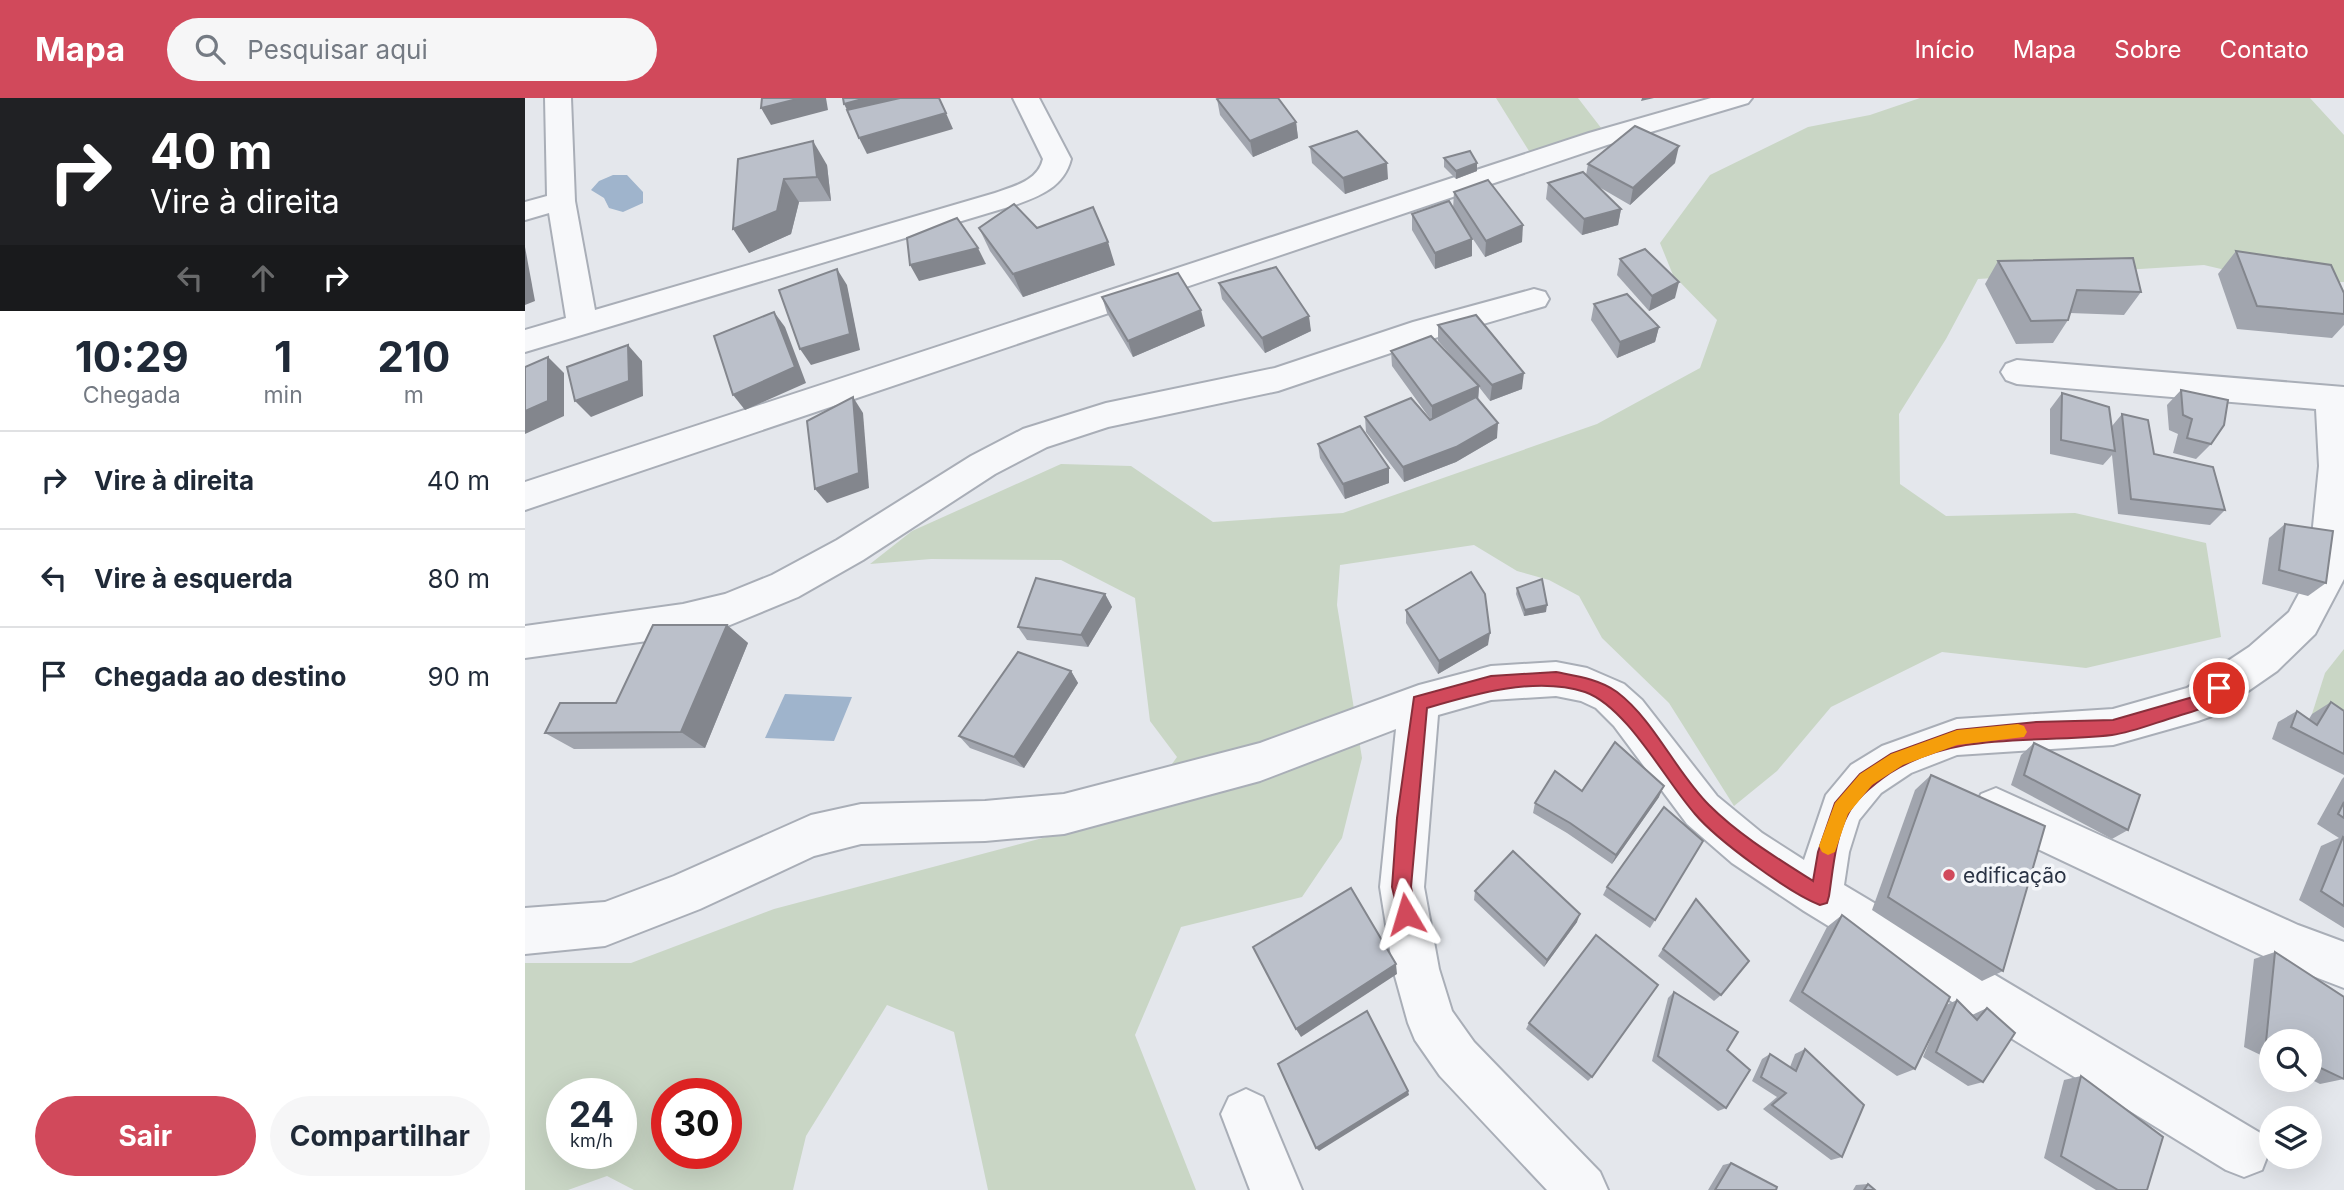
<!DOCTYPE html>
<html lang="pt">
<head>
<meta charset="utf-8">
<style>
	body { margin:0; font-family:Inter,sans-serif; background:#f6f6f7; color:#1f2937; height:100vh; display:flex; flex-direction:column; font-size:26px; white-space:nowrap }
	* { box-sizing:border-box; margin:0 }
	p { font-size:23px; color:#747a83 }
	.icon { flex:none; width:38px; height:38px; fill:none; stroke:currentColor; stroke-width:2; stroke-linecap:round; stroke-linejoin:round }
	.map { position:relative; flex:1; overflow:hidden }
	.sheet { display:flex; flex-direction:column; background:#fff; width:525px }
	.sheet>* { flex:none }
	.banner { background:#202124; color:#fff; overflow:hidden }
	.fabs { position:absolute; left:1734px; top:931px; display:grid; gap:14px }
	.fabs a { display:grid; place-items:center; width:63px; height:63px; border-radius:50%; background:#fff; box-shadow:0 7px 28px #0002; font-size:35px }
	.speed { position:absolute; left:21px; top:980px; display:flex; gap:14px; font-size:35px; font-weight:700; text-align:center }
	.speed>* { display:grid; place-content:center; width:91px; height:91px; border-radius:50%; background:#fff; box-shadow:0 7px 28px #0002; line-height:1 }
	.speed small { font-size:18px; font-weight:400 }
	.speed .limit { border:10px solid #d22; background:#fff; color:#111 }
	.pin { position:absolute; display:grid; place-items:center; width:60px; height:60px; color:#fff; margin:-30px; border:4px solid #fff; border-radius:50%; box-shadow:0 2px 7px #0007 }
	.me { position:absolute; width:77px; margin:-38px; rotate:353deg; stroke-linejoin:round; filter:drop-shadow(0 0 5px #0008) }
	.turn { display:flex; align-items:center; gap:24px; height:147px; padding:0 35px; font-size:32px }
	.turn .icon { width:91px; height:91px; stroke-width:2.5 }
	.turn b { display:block; font-size:49px; line-height:60px }
	.lanes { display:flex; align-items:center; height:66px; padding:0 35px; background:#0003; justify-content:center; gap:35px; direction:ltr }
	.lanes .off { opacity:.35 }
	.eta { display:flex; justify-content:space-evenly; align-items:center; height:119px; text-align:center }
	.eta b { font-size:42px; font-weight:700; line-height:49px }
	.cta { display:flex; gap:14px; margin-top:auto; padding:14px 35px }
	.cta a { flex:1; height:80px; border-radius:42px; background:#d1495b; color:#fff; font-size:28px; font-weight:700; line-height:80px; text-align:center }
	.cta a+a { background:#f6f6f7; color:#1f2937 }
	ul { padding:0; list-style:none }
	li { display:flex; align-items:center; gap:21px; height:98px; padding:0 35px; border-top:2px solid #e0e1e3 }
	li div { flex:1 }
	li b { display:block; font-size:26px }
	li em { font-style:normal }
	header { display:flex; align-items:center; gap:42px; box-sizing:border-box; height:98px; padding:0 35px; background:#d1495b; color:#fff }
	header strong { font-size:33px }
	nav { display:flex; gap:38px; margin-inline-start:auto; font-size:24px }
	.search { width:490px; height:63px; background:#f6f6f7; display:flex; align-items:center; gap:18px; box-sizing:border-box; padding:0 24px; border-radius:38px; color:#747a83; font-size:26px }
	main { display:flex; flex:1; min-height:0 }
	.map>svg:first-child { display:block }
</style>
</head>
<body>
<header>
<strong>Mapa</strong>
<div class="search"><svg class="icon" aria-label="search" viewBox="0 0 24 24"><circle cx="10" cy="10" r="6"/><path d="M15 15l6 6"/></svg>Pesquisar aqui</div>
<nav><a>Início</a><a>Mapa</a><a>Sobre</a><a>Contato</a></nav>
</header>
<main>
<section class="sheet">
<div class="banner">
<div class="turn"><svg class="icon" aria-label="right" viewBox="0 0 24 24"><path d="M7 20v-9h11M14 6l5 5-5 5"/></svg><div><b>40 m</b>Vire à direita</div></div>
<div class="lanes"><svg class="icon off" aria-label="left" viewBox="0 0 24 24"><path d="M17 20v-9H6M10 6l-5 5 5 5"/></svg><svg class="icon off" aria-label="ahead" viewBox="0 0 24 24"><path d="M12 20V5M6 11l6-6 6 6"/></svg><svg class="icon" aria-label="right" viewBox="0 0 24 24"><path d="M7 20v-9h11M14 6l5 5-5 5"/></svg></div>
</div>
<div class="eta">
<div><b>10:29</b><p>Chegada</p></div>
<div><b>1</b><p>min</p></div>
<div><b>210</b><p>m</p></div>
</div>
<ul>
<li><svg class="icon" aria-label="right" viewBox="0 0 24 24"><path d="M7 20v-9h11M14 6l5 5-5 5"/></svg><div><b>Vire à direita</b></div><em>40 m</em></li>
<li><svg class="icon" aria-label="left" viewBox="0 0 24 24"><path d="M17 20v-9H6M10 6l-5 5 5 5"/></svg><div><b>Vire à esquerda</b></div><em>80 m</em></li>
<li><svg class="icon" aria-label="arrive" viewBox="0 0 24 24"><path d="M6 21V4h12l-3 4 3 4H6"/></svg><div><b>Chegada ao destino</b></div><em>90 m</em></li>
</ul>
<div class="cta"><a>Sair</a><a>Compartilhar</a></div>
</section>
<div class="map">
<svg width="1819" height="1092" viewBox="0 0 1819 1092">
	<rect width="100%" height="100%" fill="#e4e7ec"/>
	<g fill="#c9d6c5" fill-rule="evenodd">
		<polygon points="971,0 1053,0 1080,35 1009,61"/>
		<path d="M1395,0H1785L1819,37V184L1756,185L1679,167L1453,181L1421,241L1374,316L1375,386L1421,418L1550,415L1681,445L1696,539L1561,570L1417,554L1306,609L1252,673L1209,708L1144,605L1077,540L1054,498L1024,482L992,473L949,447L815,467L812,507L837,660L817,740L777,799L656,829L610,937L671,1092H463L429,934L362,907L281,1038L268,1092H109L82,1078L43,1092H0V865H106L249,811L529,737L622,701L652,659L625,623L610,500L536,462L406,461L345,466L387,433L536,366L606,368L688,424L818,415L1072,326L1175,270L1192,222L1148,177L1135,145L1185,77L1283,29L1345,17ZM37,996H96V1055H37ZM142,996H201V1055H142Z"/>
		<polygon points="1819,551 1819,630 1787,616 1800,575"/>
	</g>
	<g fill="#9fb4cc">
		<polygon points="88,77 102,77 118,94 118,105 98,114 84,110 79,100 66,92 74,83"/>
		<polygon points="260,596 327,599 309,643 240,640"/>
	</g>
	<g fill="none" stroke-linecap="round" stroke-linejoin="round">
		<g stroke="#a9aeb7" stroke-width="4">
			<g id="minor">
				<path d="M20,0H46L50,103L70,212L470,95C489,88 513,83 518,61L488,0H514L546,61C539,89 515,98 490,107L0,254V232L41,220L24,115L0,122V104L22,98Z"/>
				<polygon points="1186,0 1227,0 1223,5 1082,47 0,412 0,384 1064,35"/>
				<polygon points="1009,191 1020,194 1024,201 1020,208 910,240 753,293 583,329 522,349 470,376 338,462 273,499 205,527 158,538 0,560 0,528 158,506 200,496 247,477 312,442 446,358 498,331 581,305 750,270 888,224"/>
				<polygon points="1492,262 1819,289 1819,481 1790,536 1752,573 1687,618 1673,623 1588,647 1432,657 1386,675 1356,695 1334,722 1324,754 1319,787 1737,1036 1744,1054 1737,1072 1719,1079 1701,1072 1279,813 1207,765 1162,726 1089,628 1071,610 1056,603 1031,598 966,602 913,617 899,789 914,871 927,913 949,944 1075,1074 1083,1092 1022,1092 915,978 890,942 883,925 868,871 855,789 871,631 735,683 539,736 460,743 336,746 289,758 175,811 80,848 0,856 0,810 80,804 149,778 286,717 336,706 460,703 539,696 735,645 894,587 966,568 1031,564 1062,570 1099,586 1117,602 1192,698 1237,735 1279,762 1301,697 1326,667 1357,648 1432,621 1588,611 1662,590 1724,549 1764,514 1783,479 1794,368 1791,311 1492,286 1481,282 1476,274 1481,266"/>
				<polygon points="1471,690 1773,827 1819,844 1819,890 1749,863 1456,724 1450,710 1456,696"/>
				<polygon points="721,991 738,999 777,1092 725,1092 696,1016 704,999"/>
			</g>
		</g>
		<use href="#minor" fill="#f7f8fa" fill-rule="evenodd"/>
	</g>
	<g fill="#a1a5ae">
		<polygon points="692,1 771,24 773,40 728,59 695,17"/>
		<polygon points="785,49 863,81 820,96 787,65"/>
		<polygon points="919,60 952,73 931,81 919,69"/>
		<polygon points="213,61 302,67 306,103 274,104 266,136 224,155"/>
		<polygon points="1150,65 1105,107 1074,89 1096,111 1093,127 1057,137 1021,101 1023,85 1061,77 1063,66"/>
		<polygon points="929,94 997,144 960,159 928,111"/>
		<polygon points="887,116 947,158 910,171 887,132"/>
		<polygon points="454,130 512,130 590,167 498,199 465,153"/>
		<polygon points="1711,153 1819,195 1819,227 1807,240 1712,231 1693,176"/>
		<polygon points="1095,161 1150,200 1124,213 1092,177"/>
		<polygon points="1473,163 1616,194 1599,217 1545,215 1543,222 1528,245 1491,246 1460,186"/>
		<polygon points="694,185 786,233 740,255 697,201"/>
		<polygon points="577,199 680,228 608,259 582,215"/>
		<polygon points="1069,206 1134,229 1130,244 1092,260 1066,222"/>
		<polygon points="913,227 997,291 965,303 954,289 953,302 972,340 931,364 879,384 841,334 840,319 906,322 867,268 866,253 937,270 913,243"/>
		<polygon points="1656,292 1686,346 1671,361 1648,355 1653,336 1644,332 1642,307"/>
		<polygon points="1537,295 1587,328 1597,316 1629,356 1700,412 1685,427 1593,416 1587,357 1578,367 1525,356 1525,311"/>
		<polygon points="793,346 864,370 864,385 820,401 795,360"/>
		<polygon points="1760,426 1801,485 1783,498 1737,486 1744,440"/>
		<polygon points="992,490 1021,514 999,518 991,496"/>
		<polygon points="580,496 587,509 563,549 502,542 493,529"/>
		<polygon points="881,512 963,547 913,576 881,525"/>
		<polygon points="202,527 223,545 180,650 49,651 20,635 91,605"/>
		<polygon points="546,573 553,585 499,670 445,650 434,638"/>
		<polygon points="1806,604 1819,613 1819,677 1747,641 1753,624 1772,613 1784,621 1787,616"/>
		<polygon points="1509,645 1603,732 1587,741 1486,687 1496,657"/>
		<polygon points="1406,677 1478,873 1457,883 1347,812 1390,692"/>
		<polygon points="1819,679 1819,830 1774,802 1796,748 1814,740 1792,726 1817,681"/>
		<polygon points="1057,693 1134,699 1087,766 1042,735 1008,715 1010,705"/>
		<polygon points="1082,789 1130,822 1125,830 1078,797"/>
		<polygon points="950,793 1052,824 1019,869 949,802"/>
		<polygon points="1171,801 1196,897 1189,903 1133,858"/>
		<polygon points="1317,817 1421,907 1432,902 1447,917 1462,910 1458,984 1443,988 1398,959 1408,935 1390,971 1372,978 1264,903 1302,829"/>
		<polygon points="1750,854 1819,981 1795,986 1785,981 1785,943 1746,943 1746,962 1719,949 1729,861"/>
		<polygon points="1149,894 1201,1010 1193,1013 1127,963 1143,900"/>
		<polygon points="1004,925 1067,979 1063,983 1001,931"/>
		<polygon points="1280,951 1317,1059 1306,1062 1238,1011 1252,999 1227,983 1237,961 1245,956 1265,969 1270,956"/>
		<polygon points="1556,978 1622,1092 1571,1092 1519,1060 1539,982"/>
		<polygon points="1206,1065 1251,1092 1183,1092 1198,1067"/>
		<polygon points="1343,1086 1350,1092 1328,1092 1331,1087"/>
	</g>
	<g fill="#83868d">
		<polygon points="276,0 301,0 303,12 246,27 236,10"/>
		<polygon points="341,0 410,0 327,22 319,6"/>
		<polygon points="1117,0 1129,0 1116,3"/>
		<polygon points="421,15 428,31 342,56 334,40"/>
		<polygon points="771,24 773,40 728,59 725,43"/>
		<polygon points="288,43 302,67 306,103 292,79"/>
		<polygon points="1154,48 1150,65 1105,107 1108,90"/>
		<polygon points="862,65 863,81 820,96 818,80"/>
		<polygon points="952,65 952,73 931,81 931,73"/>
		<polygon points="259,81 274,104 266,136 224,155 208,131"/>
		<polygon points="1096,111 1093,127 1057,137 1059,121"/>
		<polygon points="998,127 997,144 960,159 961,143"/>
		<polygon points="947,141 947,158 910,171 910,155"/>
		<polygon points="583,144 590,167 498,199 488,176"/>
		<polygon points="0,149 10,203 0,207"/>
		<polygon points="453,150 461,166 394,183 385,167"/>
		<polygon points="312,171 322,187 335,252 286,267 275,251"/>
		<polygon points="1154,184 1150,200 1124,213 1127,198"/>
		<polygon points="676,212 680,228 608,259 603,243"/>
		<polygon points="249,214 260,229 281,285 220,312 208,297"/>
		<polygon points="784,218 786,233 740,255 737,240"/>
		<polygon points="1134,229 1130,244 1092,260 1095,244"/>
		<polygon points="103,247 117,263 118,298 66,319 50,303"/>
		<polygon points="23,259 39,275 39,318 0,336 0,313"/>
		<polygon points="999,275 997,291 965,303 967,287"/>
		<polygon points="954,288 953,303 907,323 907,308"/>
		<polygon points="328,299 338,315 344,390 302,405 290,391"/>
		<polygon points="973,325 972,340 931,364 879,384 878,369"/>
		<polygon points="864,370 864,385 820,401 818,386"/>
		<polygon points="580,496 587,509 563,549 556,537"/>
		<polygon points="1022,507 1021,514 999,518 1000,512"/>
		<polygon points="202,527 223,545 180,650 156,634"/>
		<polygon points="965,535 963,547 913,576 914,563"/>
		<polygon points="546,573 553,585 499,670 489,659"/>
		<polygon points="1139,688 1134,699 1087,766 1091,757"/>
		<polygon points="1055,816 1052,824 1019,869 1022,862"/>
		<polygon points="871,866 872,876 776,939 771,931"/>
		<polygon points="883,993 884,997 794,1053 791,1050"/>
	</g>
	<g fill="#bbc0ca" stroke="#83868d" stroke-width="2">
		<polygon points="237,0 276,0 236,10"/>
		<polygon points="318,0 341,0 319,6"/>
		<polygon points="375,0 414,0 421,15 334,40 322,12"/>
		<polygon points="694,0 753,0 771,24 725,43 692,1"/>
		<polygon points="1110,28 1154,48 1108,90 1063,66"/>
		<polygon points="832,33 862,65 818,80 785,49"/>
		<polygon points="288,43 292,79 259,81 252,113 208,131 213,61"/>
		<polygon points="945,53 952,65 931,73 919,60"/>
		<polygon points="1058,74 1096,111 1059,121 1023,85"/>
		<polygon points="963,82 998,127 961,143 929,94"/>
		<polygon points="924,103 947,141 910,155 887,116"/>
		<polygon points="489,106 512,130 568,109 583,144 488,176 454,130"/>
		<polygon points="432,120 453,150 385,167 382,140"/>
		<polygon points="1120,151 1154,184 1127,198 1095,161"/>
		<polygon points="1711,153 1806,167 1819,195 1819,216 1732,208"/>
		<polygon points="1608,160 1616,194 1552,192 1543,222 1506,223 1473,163"/>
		<polygon points="751,169 784,218 737,240 694,185"/>
		<polygon points="312,171 325,236 275,251 254,192"/>
		<polygon points="653,175 676,212 603,243 577,199"/>
		<polygon points="1102,196 1134,229 1095,244 1069,206"/>
		<polygon points="249,214 270,269 208,297 189,238"/>
		<polygon points="951,217 999,275 967,287 913,227"/>
		<polygon points="906,238 954,288 907,308 866,253"/>
		<polygon points="103,247 104,283 50,303 42,269"/>
		<polygon points="23,259 23,303 0,313 0,269"/>
		<polygon points="1656,292 1703,302 1699,327 1686,346 1662,340 1667,321 1658,317"/>
		<polygon points="1537,295 1584,309 1590,353 1536,342"/>
		<polygon points="328,299 334,375 290,391 282,323"/>
		<polygon points="951,299 973,325 931,349 878,369 840,319 886,300 905,322"/>
		<polygon points="1597,316 1623,322 1629,356 1688,369 1700,412 1606,401"/>
		<polygon points="835,328 864,370 818,386 793,346"/>
		<polygon points="1760,426 1808,433 1801,485 1754,472"/>
		<polygon points="946,474 960,496 965,535 914,563 881,512"/>
		<polygon points="511,480 580,496 556,537 493,529"/>
		<polygon points="1017,481 1022,507 1000,512 992,490"/>
		<polygon points="128,527 202,527 156,634 20,635 35,605 91,605"/>
		<polygon points="493,554 546,573 489,659 434,638"/>
		<polygon points="1806,604 1819,613 1819,656 1766,629 1772,613 1792,627"/>
		<polygon points="1090,644 1139,688 1091,757 1045,725 1010,705 1030,673 1057,693"/>
		<polygon points="1509,645 1615,697 1603,732 1499,677"/>
		<polygon points="1406,677 1520,728 1478,873 1363,799"/>
		<polygon points="1819,704 1819,720 1813,716"/>
		<polygon points="1139,709 1178,743 1130,822 1082,789"/>
		<polygon points="1818,739 1819,740 1819,808 1796,793"/>
		<polygon points="988,753 1055,816 1022,862 950,793"/>
		<polygon points="826,790 871,866 771,931 728,849"/>
		<polygon points="1171,801 1224,863 1196,897 1138,851"/>
		<polygon points="1317,817 1425,899 1390,971 1277,894"/>
		<polygon points="1071,837 1133,887 1067,979 1004,925"/>
		<polygon points="1750,854 1819,899 1819,981 1785,965 1785,943 1746,943 1746,947 1741,944"/>
		<polygon points="1149,894 1213,934 1202,952 1225,972 1201,1010 1133,958"/>
		<polygon points="1432,902 1452,922 1462,910 1490,935 1458,984 1411,954"/>
		<polygon points="842,913 883,993 791,1050 753,966"/>
		<polygon points="1280,951 1339,1007 1317,1059 1247,1007 1261,995 1236,979 1245,956 1271,973"/>
		<polygon points="1556,978 1638,1039 1622,1092 1593,1092 1536,1058"/>
		<polygon points="1206,1065 1252,1089 1251,1092 1190,1092"/>
		<polygon points="1343,1086 1350,1092 1339,1092"/>
	</g>
	<path fill="#d1495b" stroke="#882f3b" stroke-width="2" d="M1031,574C1051,578 1074,581 1092,594C1130,623 1150,673 1184,707C1214,737 1252,760 1288,783L1293,754L1310,705L1335,676L1366,656L1432,632L1511,624L1588,622L1668,599L1694,583L1700,585L1703,590C1695,607 1669,613 1653,618C1632,624 1609,634 1587,637C1511,646 1432,632 1365,675C1349,686 1332,699 1323,716C1310,740 1308,772 1304,798L1302,805L1295,807C1264,795 1192,742 1170,716C1140,682 1102,609 1060,594C1011,578 949,596 902,610L886,789L891,816L888,823L881,825L875,823L867,789L872,720L889,599L966,578Z"/>
	<polygon fill="#f59e0b" points="1493,626 1499,628 1502,634 1499,639 1432,647 1378,667 1347,687 1323,716 1310,754 1303,757 1297,754 1294,748 1310,705 1335,676 1366,656 1432,632"/>
	<circle fill="#d1495b" stroke="#f4f6f9" stroke-width="2.5" cx="1424" cy="777" r="7"/>
	<g text-anchor="middle" dominant-baseline="central" stroke-width="7" stroke-linejoin="round" paint-order="stroke">
		<g font-size="21" fill="#2b3445" stroke="#f4f6f9" text-anchor="start">
			<text x="1438" y="777">edificação</text>
		</g>
	</g>
</svg>
<div class="fabs">
<a><svg class="icon" aria-label="search" viewBox="0 0 24 24"><circle cx="10" cy="10" r="6"/><path d="M15 15l6 6"/></svg></a>
<a><svg class="icon" aria-label="layers" viewBox="0 0 24 24"><path d="M12 4l9 5-9 5-9-5zM3 14l9 5 9-5"/></svg></a>
</div>
<div class="speed"><div>24<small>km/h</small></div><div class="limit">30</div></div>
<div class="pin" style="left:1694px;top:590px;background:#d93025"><svg class="icon" aria-label="arrive" viewBox="0 0 24 24"><path d="M6 21V4h12l-3 4 3 4H6"/></svg></div>
<svg class="me" style="left:881px;top:816px" viewBox="-20 -20 40 40"><path d="M0-17L14 15 0 8-14 15z" fill="#d1495b" stroke="#fff" stroke-width="4"/></svg>
</div>
</main>
</body>
</html>
